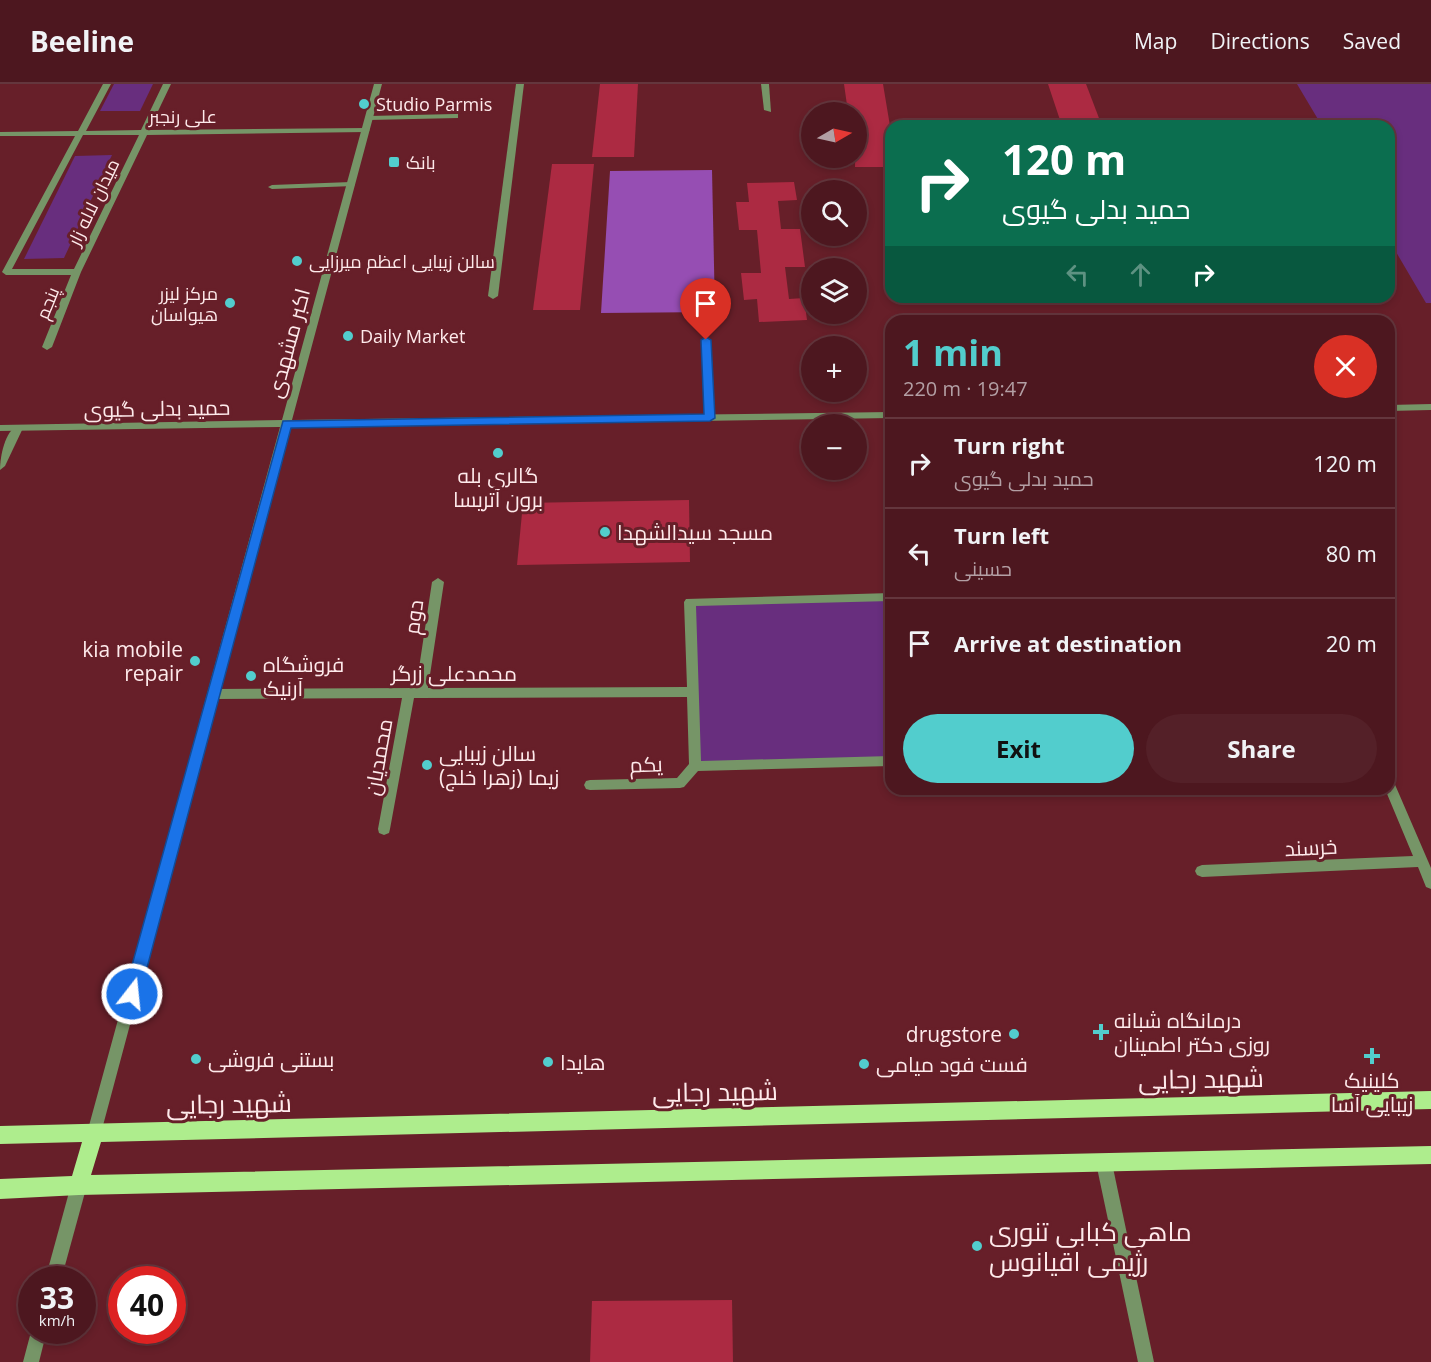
<!DOCTYPE html>
<html lang="en">
<head>
<meta charset="utf-8">
<style>
	body { margin:0; font-family:"Open Sans",Cairo,sans-serif; background:#542028; color:#f1f3f6; height:100vh; display:flex; flex-direction:column; font-size:22px; white-space:nowrap }
	* { box-sizing:border-box; margin:0 }
	p { font-size:20px; color:#b39fa4 }
	.icon { flex:none; width:33px; height:33px; fill:none; stroke:currentColor; stroke-width:2; stroke-linecap:round; stroke-linejoin:round }
	.map { position:relative; flex:1; overflow:hidden }
	.sheet { position:absolute; left:885px; top:231px; width:510px; height:480px; display:flex; flex-direction:column; background:#4d171f; border-radius:18px; box-shadow:0 3px 9px #0003,0 0 0 2px #64363d }
	.sheet>* { flex:none }
	.banner { position:absolute; left:885px; top:36px; width:510px; height:183px; border-radius:18px; box-shadow:0 3px 9px #0003,0 0 0 2px #64363d; background:#0b6e4f; color:#fff; overflow:hidden }
	.needle { width:39px; rotate:81deg }
	.tools { position:absolute; left:801px; top:18px; display:grid; gap:12px }
	.tools a { display:grid; place-items:center; width:66px; height:66px; border-radius:50%; background:#4d171f; box-shadow:0 3px 9px #0003,0 0 0 2px #64363d; font-size:30px }
	.speed { position:absolute; left:18px; top:1182px; display:flex; gap:12px; font-size:30px; font-weight:700; text-align:center }
	.speed>* { display:grid; place-content:center; width:78px; height:78px; border-radius:50%; background:#4d171f; box-shadow:0 3px 9px #0003,0 0 0 2px #64363d; line-height:1 }
	.speed small { font-size:15px; font-weight:400 }
	.speed .limit { border:9px solid #d22; background:#fff; color:#111 }
	.pin { position:absolute; display:grid; place-items:center; width:51px; height:51px; color:#fff; margin:-62px -26px; border-radius:50% 50% 50% 0; rotate:-45deg; box-shadow:0 0 6px #0007 }
	.pin .icon { rotate:45deg }
	.me { position:absolute; width:66px; margin:-33px; rotate:16deg; stroke-linejoin:round; filter:drop-shadow(0 0 4px #0008) }
	.turn { display:flex; align-items:center; gap:21px; height:126px; padding:0 18px; font-size:27px }
	.turn .icon { width:78px; height:78px; stroke-width:2.5 }
	.turn b { display:block; font-size:42px; line-height:51px }
	.lanes { display:flex; align-items:center; height:57px; padding:0 18px; background:#0003; justify-content:center; gap:30px; direction:ltr }
	.lanes .off { opacity:.35 }
	.round { display:grid; place-items:center; flex:none; width:63px; height:63px; border-radius:32px; background:#542028 }
	.overview { display:flex; align-items:center; justify-content:space-between; height:102px; padding:0 18px }
	h1 { font-size:36px; font-weight:700; line-height:45px; color:#52cdcd }
	.button { display:flex; gap:12px; margin-top:auto; padding:12px 18px }
	.button a { flex:1; height:69px; border-radius:36px; background:#52cdcd; color:#111; font-size:24px; font-weight:700; line-height:69px; text-align:center }
	.button a+a { background:#542028; color:#f1f3f6 }
	ul { padding:0; list-style:none }
	li { display:flex; align-items:center; gap:18px; height:90px; padding:0 18px; border-top:2px solid #64363d }
	li div { flex:1 }
	li b { display:block; font-size:22px }
	li em { font-style:normal }
	header { display:flex; align-items:center; gap:36px; box-sizing:border-box; height:84px; padding:0 30px; background:#4d171f; border-bottom:2px solid #64363d }
	header strong { font-size:28px }
	nav { display:flex; gap:33px; margin-inline-start:auto; font-size:21px }
	.map>svg:first-child { display:block }
</style>
</head>
<body>
<header>
<strong>Beeline</strong>
<nav><a>Map</a><a>Directions</a><a>Saved</a></nav>
</header>
<div class="map">
<svg width="1431" height="1278" viewBox="0 0 1431 1278">
	<rect width="100%" height="100%" fill="#671f29"/>
	<g fill="#682e7e">
		<polygon points="114,0 153,0 140,27 100,27"/>
		<polygon points="1297,0 1431,0 1431,219 1426,219 1389,156 1389,42 1322,42"/>
		<polygon points="112,71 64,174 24,175 75,72"/>
		<polygon points="891,516 891,680 695,682 691,519"/>
	</g>
	<polygon fill="#964eb3" points="712,86 715,228 601,229 610,87"/>
	<g fill="#ac2a42">
		<polygon points="600,0 638,0 634,73 592,73"/>
		<polygon points="844,0 883,0 891,48 891,83 855,83 856,28 848,28"/>
		<polygon points="1048,0 1086,0 1102,42 1062,42"/>
		<polygon points="552,80 594,80 580,226 533,226"/>
		<polygon points="794,98 797,116 778,117 781,145 800,145 805,183 785,183 789,215 804,214 807,236 759,238 757,215 744,216 741,189 761,189 757,146 739,146 736,118 749,118 747,99"/>
		<polygon points="689,416 690,478 517,481 523,419"/>
		<polygon points="732,1216 733,1278 590,1278 592,1217"/>
	</g>
	<g fill="none" stroke-linecap="round" stroke-linejoin="round">
		<g fill="#769567" fill-rule="evenodd">
			<polygon points="516,0 524,0 498,212 493,215 488,212"/>
			<polygon points="761,0 769,0 771,28 764,26"/>
		</g>
		<g fill="#769567" fill-rule="evenodd">
			<path d="M103,0H111L86,47L141,46L163,0H171L149,46L366,44L370,46L366,48L147,51L81,188L52,263L47,266L42,263L71,191H6L2,188L75,52H0V48L78,47ZM83,51H139L74,185H12Z"/>
			<polygon points="455,30 458,30 458,34 369,36 365,34 369,32"/>
			<polygon points="351,98 355,100 354,102 272,105 268,103 272,101"/>
			<polygon points="706,253 711,256 715,334 710,337 705,334 701,256"/>
			<path d="M18,341L23,344L5,382L0,386C0,372 5,347 18,341Z"/>
			<polygon points="438,494 444,498 428,604 687,603 684,518 686,515 891,509 891,517 696,522 701,677 891,672 891,682 698,687 684,703 680,704 590,706 586,705 584,701 586,697 590,696 677,694 689,680 687,613 414,614 390,745 389,749 384,751 379,749 378,745 402,614 215,615 211,613 209,610 211,607 215,605 416,604 432,498"/>
			<polygon points="1389,695 1393,696 1428,777 1431,784 1431,805 1426,803 1418,783 1202,793 1197,791 1195,787 1197,783 1202,781 1413,772 1385,705 1389,705"/>
			<polygon points="1104,1071 1109,1074 1112,1079 1154,1278 1138,1278 1096,1079 1099,1074"/>
		</g>
		<g fill="#769567" fill-rule="evenodd">
			<polygon points="374,0 382,0 292,336 891,328 891,334 290,343 101,1049 99,1054 94,1056 89,1054 87,1049 280,343 0,347 0,341 282,336"/>
			<polygon points="1431,320 1431,326 1389,327 1389,321"/>
			<polygon points="79,1093 84,1096 87,1101 61,1196 45,1196 71,1101 74,1096"/>
			<polygon points="32,1244 32,1246 47,1246 39,1278 23,1278"/>
		</g>
		<polygon fill="#aeed8d" fill-rule="evenodd" points="1431,1007 1431,1025 101,1058 91,1091 1431,1062 1431,1080 79,1111 0,1115 0,1095 72,1092 82,1058 0,1060 0,1042"/>
	</g>
	<polygon fill="#1a73e8" stroke="#114b97" stroke-width="1.5" points="706,253 711,256 715,334 710,337 291,344 140,910 138,916 132,918 126,916 124,910 283,337 704,330 701,256"/>
	<g fill="#52cdcd" stroke="#671f29" stroke-width="2">
		<circle cx="364" cy="20" r="6"/>
		<rect x="388" y="72" width="12" height="12" rx="3"/>
		<circle cx="297" cy="177" r="6"/>
		<circle cx="230" cy="219" r="6"/>
		<circle cx="348" cy="252" r="6"/>
		<circle cx="498" cy="369" r="6"/>
		<circle cx="605" cy="448" r="6"/>
		<circle cx="195" cy="577" r="6"/>
		<circle cx="251" cy="592" r="6"/>
		<circle cx="427" cy="681" r="6"/>
		<path d="M1098 939h6v6h6v6h-6v6h-6v-6h-6v-6h6z"/>
		<circle cx="1014" cy="950" r="6"/>
		<path d="M1369 963h6v6h6v6h-6v6h-6v-6h-6v-6h6z"/>
		<circle cx="196" cy="975" r="6"/>
		<circle cx="548" cy="978" r="6"/>
		<circle cx="864" cy="980" r="6"/>
		<circle cx="977" cy="1162" r="6"/>
	</g>
	<g text-anchor="middle" dominant-baseline="central" stroke-width="6" stroke-linejoin="round" paint-order="stroke">
		<g font-size="18" fill="#feeaeb" stroke="#671f29" text-anchor="start">
			<text x="376" y="20">Studio Parmis</text>
			<text x="406" y="78">بانک</text>
			<text x="309" y="177">سالن زیبایی اعظم میرزایی</text>
			<text x="218" y="209" text-anchor="end">مرکز لیزر<tspan x="218" dy="21">هیواسان</tspan></text>
			<text x="360" y="252">Daily Market</text>
		</g>
		<g font-size="18" fill="#feeaeb" stroke="#671f29">
			<text x="183" y="32">علی رنجبر</text>
			<text transform="translate(93 118) rotate(-64)">میدان لاله زار</text>
			<text transform="translate(47 219) rotate(-68)">پنجم</text>
		</g>
		<g font-size="21" fill="#feeaeb" stroke="#671f29">
			<text transform="translate(288 259) rotate(-75)">اکبر مشهدی</text>
			<text transform="translate(157 324) rotate(-1)">حمید بدلی گیوی</text>
			<text transform="translate(413 533) rotate(-82)">دوم</text>
			<text x="454" y="589">محمدعلی زرگر</text>
			<text transform="translate(378 673) rotate(-80)">محمدیان</text>
			<text transform="translate(646 680) rotate(-2)">یکم</text>
			<text transform="translate(1311 763) rotate(-3)">خرسند</text>
		</g>
		<g font-size="21" fill="#feeaeb" stroke="#671f29" text-anchor="start">
			<text x="498" y="391" text-anchor="middle">گالری بله<tspan x="498" dy="24">برون آتریسا</tspan></text>
			<text x="617" y="448">مسجد سیدالشهدا</text>
			<text x="183" y="565" text-anchor="end">kia mobile<tspan x="183" dy="24">repair</tspan></text>
			<text x="263" y="580">فروشگاه<tspan x="263" dy="24">آرنیک</tspan></text>
			<text x="439" y="669">سالن زیبایی<tspan x="439" dy="24">زیما (زهرا خلج)</tspan></text>
			<text x="1114" y="936">درمانگاه شبانه<tspan x="1114" dy="24">روزی دکتر اطمینان</tspan></text>
			<text x="1002" y="950" text-anchor="end">drugstore</text>
			<text x="208" y="975">بستنی فروشی</text>
			<text x="560" y="978">هایدا</text>
			<text x="876" y="980">فست فود میامی</text>
			<text x="1372" y="996" text-anchor="middle">کلینیک<tspan x="1372" dy="24">زیبایی آسا</tspan></text>
		</g>
		<g font-size="26" fill="#feeaeb" stroke="#671f29">
			<text transform="translate(1201 994) rotate(-1)">شهید رجایی</text>
			<text transform="translate(715 1007) rotate(-1)">شهید رجایی</text>
			<text transform="translate(229 1019) rotate(-1)">شهید رجایی</text>
		</g>
		<g font-size="26" fill="#feeaeb" stroke="#671f29" text-anchor="start">
			<text x="989" y="1147">ماهی کبابی تنوری<tspan x="989" dy="30">رژیمی اقیانوس</tspan></text>
		</g>
	</g>
</svg>
<div class="tools">
<a><svg class="needle" viewBox="-14 -14 28 28"><path d="M0-13l5 13h-10z" fill="#e53935"/><path d="M0 13l5-13h-10z" fill="#b39fa4"/></svg></a>
<a><svg class="icon" aria-label="search" viewBox="0 0 24 24"><circle cx="10" cy="10" r="6"/><path d="M15 15l6 6"/></svg></a>
<a><svg class="icon" aria-label="layers" viewBox="0 0 24 24"><path d="M12 4l9 5-9 5-9-5zM3 14l9 5 9-5"/></svg></a>
<a>+</a>
<a>−</a>
</div>
<div class="speed"><div>33<small>km/h</small></div><div class="limit">40</div></div>
<div class="pin" style="left:706px;top:256px;background:#d93025"><svg class="icon" aria-label="arrive" viewBox="0 0 24 24"><path d="M6 21V4h12l-3 4 3 4H6"/></svg></div>
<svg class="me" style="left:132px;top:910px" viewBox="-20 -20 40 40"><circle r="17" fill="#1a73e8" stroke="#fff" stroke-width="3"/><path d="M0-11L8 9 0 5-8 9z" fill="#fff"/></svg>
<div class="banner">
<div class="turn"><svg class="icon" aria-label="right" viewBox="0 0 24 24"><path d="M7 20v-9h11M14 6l5 5-5 5"/></svg><div><b>120 m</b>حمید بدلی گیوی</div></div>
<div class="lanes"><svg class="icon off" aria-label="left" viewBox="0 0 24 24"><path d="M17 20v-9H6M10 6l-5 5 5 5"/></svg><svg class="icon off" aria-label="ahead" viewBox="0 0 24 24"><path d="M12 20V5M6 11l6-6 6 6"/></svg><svg class="icon" aria-label="right" viewBox="0 0 24 24"><path d="M7 20v-9h11M14 6l5 5-5 5"/></svg></div>
</div>
<section class="sheet">
<div class="overview"><div><h1>1 min</h1><p>220 m · 19:47</p></div><a class="round" style="background:#d93025;color:#fff"><svg class="icon" aria-label="close" viewBox="0 0 24 24"><path d="M6 6l12 12M18 6L6 18"/></svg></a></div>
<ul>
<li><svg class="icon" aria-label="right" viewBox="0 0 24 24"><path d="M7 20v-9h11M14 6l5 5-5 5"/></svg><div><b>Turn right</b><p>حمید بدلی گیوی</p></div><em>120 m</em></li>
<li><svg class="icon" aria-label="left" viewBox="0 0 24 24"><path d="M17 20v-9H6M10 6l-5 5 5 5"/></svg><div><b>Turn left</b><p>حسینی</p></div><em>80 m</em></li>
<li><svg class="icon" aria-label="arrive" viewBox="0 0 24 24"><path d="M6 21V4h12l-3 4 3 4H6"/></svg><div><b>Arrive at destination</b></div><em>20 m</em></li>
</ul>
<div class="button"><a>Exit</a><a>Share</a></div>
</section>
</div>
</body>
</html>
